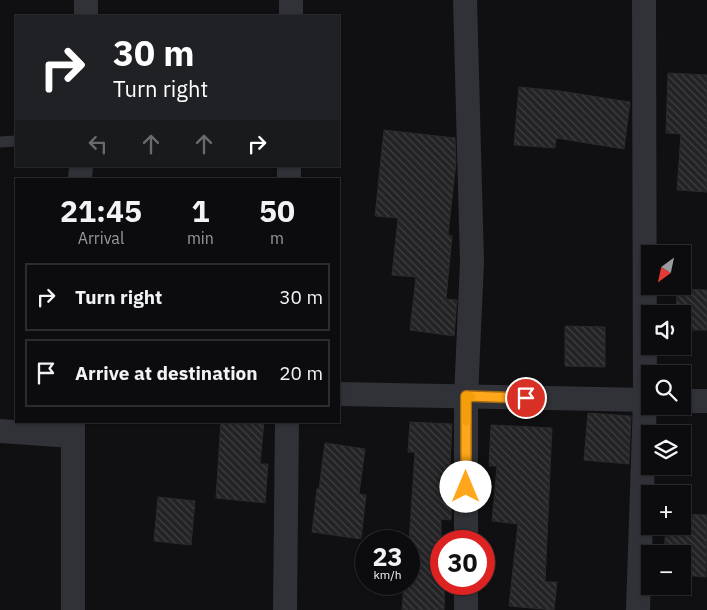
<!DOCTYPE html>
<html lang="en">
<head>
<meta charset="utf-8">
<style>
	body { margin:0; font-family:"IBM Plex Sans",sans-serif; background:#1a1a1c; color:#f1f3f6; height:100vh; display:flex; flex-direction:column; font-size:19px; white-space:nowrap }
	* { box-sizing:border-box; margin:0 }
	p { font-size:16px; color:#9a9b9e }
	.icon { flex:none; width:28px; height:28px; fill:none; stroke:currentColor; stroke-width:2; stroke-linecap:round; stroke-linejoin:round }
	.map { position:relative; flex:1; overflow:hidden }
	.sheet { position:absolute; left:15px; top:178px; width:325px; height:245px; display:flex; flex-direction:column; background:#0c0c0e; border-radius:0px; box-shadow:0 1px 4px #0004,0 0 0 1px #2c2c2e }
	.sheet>* { flex:none }
	.top-card { position:absolute; left:15px; top:15px; width:325px; height:152px; border-radius:0px; box-shadow:0 1px 4px #0004,0 0 0 1px #2c2c2e; background:#202124; color:#fff; overflow:hidden }
	.needle { width:32px; rotate:213deg }
	.tools { position:absolute; left:641px; top:245px; display:grid; gap:10px }
	.tools a { display:grid; place-items:center; width:50px; height:50px; border-radius:0px; background:#0c0c0e; box-shadow:0 1px 4px #0004,0 0 0 1px #2c2c2e; font-size:25px }
	.speed { position:absolute; left:355px; top:530px; display:flex; gap:10px; font-size:25px; font-weight:700; text-align:center }
	.speed>* { display:grid; place-content:center; width:65px; height:65px; border-radius:50%; background:#0c0c0e; box-shadow:0 1px 4px #0004,0 0 0 1px #2c2c2e; line-height:1 }
	.speed small { font-size:12px; font-weight:400 }
	.speed .limit { border:8px solid #d22; background:#fff; color:#111 }
	.pin { position:absolute; display:grid; place-items:center; width:42px; height:42px; color:#fff; margin:-21px; border:2px solid #fff; border-radius:50%; box-shadow:0 1px 5px #0007 }
	.me { position:absolute; width:55px; margin:-28px; rotate:0deg; stroke-linejoin:round; filter:drop-shadow(0 0 4px #0008) }
	.turn { display:flex; align-items:center; gap:18px; height:105px; padding:0 15px; font-size:22px }
	.turn .icon { width:65px; height:65px; stroke-width:2.5 }
	.turn b { display:block; font-size:35px; line-height:42px }
	.lanes { display:flex; align-items:center; height:48px; padding:0 15px; background:#0003; justify-content:center; gap:25px; direction:ltr }
	.lanes .off { opacity:.35 }
	.eta { display:flex; justify-content:space-evenly; align-items:center; height:85px; text-align:center }
	.eta b { font-size:30px; font-weight:700; line-height:35px }
	ul { padding:0; list-style:none }
	li { display:flex; align-items:center; gap:15px; height:68px; margin:0 10px 8px; padding:0 5px; border:2px solid #2c2c2e; border-radius:0px }
	li div { flex:1 }
	li b { display:block; font-size:19px }
	li em { font-style:normal }
	.map>svg:first-child { display:block }
</style>
</head>
<body>
<div class="map">
<svg width="707" height="610" viewBox="0 0 707 610">
	<defs>
		<pattern id="building-back-hatch" width="6" height="6" patternUnits="userSpaceOnUse" patternTransform="scale(1.25)"><rect width="6" height="6" fill="#232326"/><path d="M-1 5l2 2M0 0l6 6M5-1l2 2" fill="none" stroke="#404043"/></pattern>
	</defs>
	<rect width="100%" height="100%" fill="#101012"/>
	<g fill="url(#building-back-hatch)" stroke="#2a2a2e">
		<polygon points="668,73 707,75 707,192 677,190 681,134 666,133"/>
		<polygon points="519,87 560,91 630,102 624,149 556,138 555,148 514,145"/>
		<polygon points="384,130 455,138 456,162 448,235 452,236 446,299 457,300 454,336 410,330 416,277 392,275 398,218 375,216"/>
		<polygon points="677,289 707,290 707,330 682,330 682,314 676,314"/>
		<polygon points="565,326 605,327 605,367 565,366"/>
		<polygon points="588,413 631,416 629,464 584,460"/>
		<polygon points="221,421 264,421 260,464 268,464 265,503 216,498"/>
		<polygon points="410,422 452,424 449,485 452,486 451,520 441,519 441,584 445,584 444,610 402,610 404,584 409,584 409,543 415,452 408,452"/>
		<polygon points="491,425 552,428 545,582 557,582 554,610 509,606 518,524 492,521 497,466 489,466"/>
		<polygon points="325,443 365,449 359,494 366,495 361,539 312,532 317,489 319,489"/>
		<polygon points="158,497 195,501 191,545 154,541"/>
		<polygon points="682,514 707,515 706,577 682,575 682,554 664,554 666,526 682,526"/>
	</g>
	<g fill="none" stroke-linecap="round" stroke-linejoin="round">
		<polyline stroke="#313237" stroke-width="11" points="0,142 16,141"/>
		<g stroke="#313237" stroke-width="24">
			<polyline points="465,0 472,262 466,396 466,541"/>
			<polyline points="86,16 86,0"/>
			<polyline points="291,16 291,0"/>
			<polyline points="80,179 81,166"/>
			<polyline points="289,179 289,166"/>
			<polyline points="339,394 650,400"/>
			<polyline points="682,401 707,401"/>
			<polyline points="0,431 73,436"/>
			<polyline points="466,584 466,610"/>
			<polyline points="73,610 73,421"/>
			<polyline points="285,610 287,421"/>
			<polyline points="638,610 645,400 644,0"/>
		</g>
	</g>
	<g fill="none" stroke-linecap="round" stroke-linejoin="round">
		<g stroke="#a66c11" stroke-width="12">
			<polyline id="route" points="466,487 466,396 526,398"/>
		</g>
		<use href="#route" stroke="#ffa61a" stroke-width="9"/>
		<polyline stroke="#f59e0b" stroke-width="9" points="466,421 466,396 471,397"/>
	</g>
</svg>
<div class="tools">
<a><svg class="needle" viewBox="-14 -14 28 28"><path d="M0-13l5 13h-10z" fill="#e53935"/><path d="M0 13l5-13h-10z" fill="#9a9b9e"/></svg></a>
<a><svg class="icon" aria-label="sound" viewBox="0 0 24 24"><path d="M4 9h4l5-4v14l-5-4H4zM17 9q2 3 0 6"/></svg></a>
<a><svg class="icon" aria-label="search" viewBox="0 0 24 24"><circle cx="10" cy="10" r="6"/><path d="M15 15l6 6"/></svg></a>
<a><svg class="icon" aria-label="layers" viewBox="0 0 24 24"><path d="M12 4l9 5-9 5-9-5zM3 14l9 5 9-5"/></svg></a>
<a>+</a>
<a>−</a>
</div>
<div class="speed"><div>23<small>km/h</small></div><div class="limit">30</div></div>
<div class="pin" style="left:526px;top:398px;background:#d93025"><svg class="icon" aria-label="arrive" viewBox="0 0 24 24"><path d="M6 21V4h12l-3 4 3 4H6"/></svg></div>
<svg class="me" style="left:466px;top:487px" viewBox="-20 -20 40 40"><circle r="19" fill="#fff"/><path d="M0-13L10 11 0 6-10 11z" fill="#ffa61a"/></svg>
<div class="top-card">
<div class="turn"><svg class="icon" aria-label="right" viewBox="0 0 24 24"><path d="M7 20v-9h11M14 6l5 5-5 5"/></svg><div><b>30 m</b>Turn right</div></div>
<div class="lanes"><svg class="icon off" aria-label="left" viewBox="0 0 24 24"><path d="M17 20v-9H6M10 6l-5 5 5 5"/></svg><svg class="icon off" aria-label="ahead" viewBox="0 0 24 24"><path d="M12 20V5M6 11l6-6 6 6"/></svg><svg class="icon off" aria-label="ahead" viewBox="0 0 24 24"><path d="M12 20V5M6 11l6-6 6 6"/></svg><svg class="icon" aria-label="right" viewBox="0 0 24 24"><path d="M7 20v-9h11M14 6l5 5-5 5"/></svg></div>
</div>
<section class="sheet">
<div class="eta">
<div><b>21:45</b><p>Arrival</p></div>
<div><b>1</b><p>min</p></div>
<div><b>50</b><p>m</p></div>
</div>
<ul>
<li><svg class="icon" aria-label="right" viewBox="0 0 24 24"><path d="M7 20v-9h11M14 6l5 5-5 5"/></svg><div><b>Turn right</b></div><em>30 m</em></li>
<li><svg class="icon" aria-label="arrive" viewBox="0 0 24 24"><path d="M6 21V4h12l-3 4 3 4H6"/></svg><div><b>Arrive at destination</b></div><em>20 m</em></li>
</ul>
</section>
</div>
</body>
</html>
